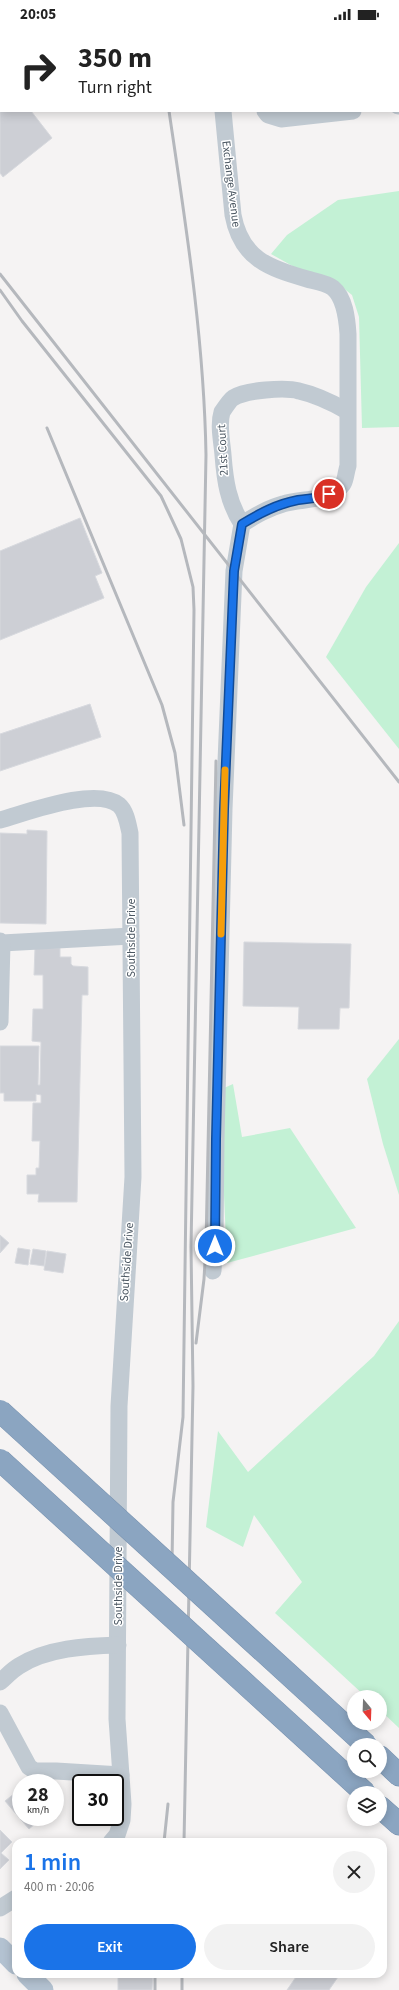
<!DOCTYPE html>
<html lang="en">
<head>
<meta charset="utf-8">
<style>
	body { margin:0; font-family:"Source Sans 3",sans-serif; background:#f2f2f2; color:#222; height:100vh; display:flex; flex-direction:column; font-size:15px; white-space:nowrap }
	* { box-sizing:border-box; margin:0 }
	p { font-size:13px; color:#767676 }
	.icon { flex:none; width:22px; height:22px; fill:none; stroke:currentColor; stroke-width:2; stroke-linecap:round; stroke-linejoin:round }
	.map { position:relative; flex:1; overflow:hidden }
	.panel { position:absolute; left:12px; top:1810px; width:375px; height:140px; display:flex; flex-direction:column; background:#fff; border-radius:12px; box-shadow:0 2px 10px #0003 }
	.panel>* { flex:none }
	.banner { position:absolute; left:0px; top:0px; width:399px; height:84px; box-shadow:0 2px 10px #0003; background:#fff; color:#222; overflow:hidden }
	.needle { width:26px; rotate:161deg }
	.controls { position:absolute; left:347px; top:1662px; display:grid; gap:8px }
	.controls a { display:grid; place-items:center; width:40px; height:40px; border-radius:50%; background:#fff; box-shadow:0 2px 10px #0003; font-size:20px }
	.speed { position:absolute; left:12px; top:1746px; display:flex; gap:8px; font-size:20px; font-weight:700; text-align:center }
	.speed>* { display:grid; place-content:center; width:52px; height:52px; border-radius:50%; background:#fff; box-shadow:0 2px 10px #0003; line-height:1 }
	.speed small { font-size:10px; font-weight:400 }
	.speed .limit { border:2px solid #111; border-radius:6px; background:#fff; color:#111 }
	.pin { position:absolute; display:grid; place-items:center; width:34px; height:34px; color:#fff; margin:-17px; border:2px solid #fff; border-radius:50%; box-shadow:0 1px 4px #0007 }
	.me { position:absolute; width:44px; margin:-22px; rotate:0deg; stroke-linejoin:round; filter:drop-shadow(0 0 3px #0008) }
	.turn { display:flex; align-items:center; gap:14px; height:84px; padding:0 12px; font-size:18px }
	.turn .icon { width:52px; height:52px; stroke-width:2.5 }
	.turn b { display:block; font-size:28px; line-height:34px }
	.round { display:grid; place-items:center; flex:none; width:42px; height:42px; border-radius:21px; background:#f2f2f2 }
	.headline { display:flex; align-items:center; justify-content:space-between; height:68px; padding:0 12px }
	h1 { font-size:24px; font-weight:600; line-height:30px; color:#1a73e8 }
	.button { display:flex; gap:8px; margin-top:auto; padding:8px 12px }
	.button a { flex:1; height:46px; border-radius:24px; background:#1a73e8; color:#fff; font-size:16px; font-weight:600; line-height:46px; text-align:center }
	.button a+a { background:#f2f2f2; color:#222 }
	.status { display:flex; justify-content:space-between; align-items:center; height:28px; padding:0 20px; background:#fff; direction:ltr }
	.status svg { height:11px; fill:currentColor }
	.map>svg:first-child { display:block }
</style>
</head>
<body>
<div class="status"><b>20:05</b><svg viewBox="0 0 49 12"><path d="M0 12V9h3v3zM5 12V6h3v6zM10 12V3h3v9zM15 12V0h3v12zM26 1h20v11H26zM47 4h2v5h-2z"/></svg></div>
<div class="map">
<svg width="399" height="1962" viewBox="0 0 399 1962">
	<rect width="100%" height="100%" fill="#f5f3f3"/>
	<g fill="#c3f1d5">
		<polygon points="399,163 399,399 362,400 359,289 352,267 332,251 296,240 271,226 287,207 338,172"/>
		<polygon points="399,515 399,721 326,629 366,559"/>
		<polygon points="399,1011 399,1167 383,1116 367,1051"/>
		<polygon points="233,1056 242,1109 290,1100 356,1200 227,1235 224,1167 224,1060"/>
		<polygon points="399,1293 399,1700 380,1682 380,1669 366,1669 275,1585 302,1554 254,1487 243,1519 206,1499 218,1403 248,1444 374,1328"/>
	</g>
	<g fill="#cdcfd5" stroke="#d7d9de">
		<polygon points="0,45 1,83 31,83 52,110 3,149 0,145"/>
		<polygon points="80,490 102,545 95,548 104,570 0,612 0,523"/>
		<polygon points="90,676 101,709 0,743 0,706"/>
		<polygon points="27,802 47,803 46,896 0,895 0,805 27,806"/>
		<polygon points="244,914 351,916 349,980 340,980 339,1001 298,1001 299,979 243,978"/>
		<polygon points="35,920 60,920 60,929 71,929 71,936 73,938 88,939 88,967 82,967 77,1174 38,1174 39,1166 27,1166 27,1147 36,1147 36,1140 39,1140 40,1113 32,1113 33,1075 41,1075 41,1067 36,1066 36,1073 4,1073 4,1065 0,1065 0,1018 39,1018 38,1057 40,1057 41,1014 32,1013 33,981 43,981 43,947 34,947"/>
		<polygon points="0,1207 9,1215 0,1225"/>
		<polygon points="18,1220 30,1222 28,1237 15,1235"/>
		<polygon points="33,1221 46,1223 44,1238 30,1236"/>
		<polygon points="47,1223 66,1226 63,1245 44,1242"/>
		<polygon points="20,1761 21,1789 43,1789 29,1801 5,1773"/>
		<polygon points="0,1802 12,1814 1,1825 9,1832 0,1841"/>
		<polygon points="118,1946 153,1946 152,1962 118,1962"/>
		<polygon points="298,1946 340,1946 329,1962 287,1962"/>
	</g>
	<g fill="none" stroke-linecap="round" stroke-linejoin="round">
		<g stroke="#7690ad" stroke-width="23">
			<g id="highway">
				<polyline points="380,1729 399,1747"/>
				<polyline points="380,1779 399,1796"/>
			</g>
		</g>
		<g stroke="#c1cad2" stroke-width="17">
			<polyline points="6,0 7,1"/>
			<polyline points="213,0 213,1"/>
			<polyline points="241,0 241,1"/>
			<polyline points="299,1 304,0"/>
			<polyline points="398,78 399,78"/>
			<polyline points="265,83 268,87 281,91 353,83"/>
			<path d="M242,496C228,474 225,453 223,427C222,414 218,397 222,384C224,381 230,372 233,370C246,362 285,359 299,363C317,367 331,374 347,383"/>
			<path d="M0,792C26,785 96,758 119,777C126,783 128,796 130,805L133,1149L119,1378L117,1691L123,1776L122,1792L117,1807L111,1814"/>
			<polyline points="0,913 2,915 131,908"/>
			<polyline points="0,994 2,915"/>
			<path d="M213,1243L215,1210L216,1111L224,781L234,543L242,496C255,488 268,480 283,476C302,470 330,474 343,456C346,451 346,443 348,438V306C347,291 345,270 333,260C327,255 314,253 307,251C268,240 241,230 233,187L223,83"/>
			<path d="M0,1654C6,1649 12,1642 19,1638C47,1620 86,1618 118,1617"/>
			<polyline points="0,1685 29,1739 35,1743 56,1743 121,1747"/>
			<polyline points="0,1880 16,1870"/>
		</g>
		<g stroke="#b3c2d1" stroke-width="21">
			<polyline points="0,1920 16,1936"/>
			<polyline points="27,1946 43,1962"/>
		</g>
		<use href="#highway" stroke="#8ba5c1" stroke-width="22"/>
		<g stroke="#b5b8bd" stroke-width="3">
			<polyline points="156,0 156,1"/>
			<path d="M169,83C186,198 204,311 206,427L191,1219L193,1358L184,1814"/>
			<polyline points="0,246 399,754"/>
			<polyline points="0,262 22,293 161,468 181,511 193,559 194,582 183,1389 173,1474 172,1536"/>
			<polyline points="47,400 162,677 175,725 184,797"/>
			<polyline points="196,1315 204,1251 206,1217 216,733"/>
			<polyline points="164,1814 168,1776"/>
			<polyline points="155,1962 155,1946"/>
			<polyline points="182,1962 182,1946"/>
		</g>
		<g stroke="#7690ad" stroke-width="23" stroke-linecap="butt">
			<g id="highway-bridge">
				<polyline points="0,1383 366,1717"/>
				<polyline points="0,1432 365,1765"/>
			</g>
		</g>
		<use href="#highway-bridge" stroke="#8ba5c1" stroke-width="22"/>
	</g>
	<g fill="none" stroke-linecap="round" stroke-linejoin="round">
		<g stroke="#114b97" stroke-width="10">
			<path id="route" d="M215,1218L216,1111L224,781L234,543L242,496C260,485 277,476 298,472C309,470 319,471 329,466"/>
		</g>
		<use href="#route" stroke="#1a73e8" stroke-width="7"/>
		<polyline stroke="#f59e0b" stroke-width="7" points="221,906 225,742"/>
	</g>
	<g text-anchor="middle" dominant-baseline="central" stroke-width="3" stroke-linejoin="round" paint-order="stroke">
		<g font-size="12" fill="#4a5661" stroke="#fff">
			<text transform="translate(231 156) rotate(83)">Exchange Avenue</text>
			<text transform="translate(223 422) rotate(-93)">21st Court</text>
			<text transform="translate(131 910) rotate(-90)">Southside Drive</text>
			<text transform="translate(127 1234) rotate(-86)">Southside Drive</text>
			<text transform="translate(118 1558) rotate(-90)">Southside Drive</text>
		</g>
	</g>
</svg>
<div class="controls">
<a><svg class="needle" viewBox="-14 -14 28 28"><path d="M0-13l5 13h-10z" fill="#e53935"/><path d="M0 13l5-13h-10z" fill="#767676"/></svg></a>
<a><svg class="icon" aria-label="search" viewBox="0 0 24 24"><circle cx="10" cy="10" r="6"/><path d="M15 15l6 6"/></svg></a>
<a><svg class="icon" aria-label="layers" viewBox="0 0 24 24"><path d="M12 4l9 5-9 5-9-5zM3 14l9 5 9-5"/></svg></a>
</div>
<div class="speed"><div>28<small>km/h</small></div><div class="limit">30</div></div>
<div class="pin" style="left:329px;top:466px;background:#d93025"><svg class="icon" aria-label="arrive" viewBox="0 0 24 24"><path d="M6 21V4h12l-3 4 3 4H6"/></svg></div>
<svg class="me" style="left:215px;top:1218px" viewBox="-20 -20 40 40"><circle r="17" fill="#1a73e8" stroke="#fff" stroke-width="3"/><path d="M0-11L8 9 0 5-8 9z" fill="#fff"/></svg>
<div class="banner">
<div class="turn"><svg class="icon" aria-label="right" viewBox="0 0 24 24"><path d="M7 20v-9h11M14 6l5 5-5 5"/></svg><div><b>350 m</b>Turn right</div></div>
</div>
<section class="panel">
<div class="headline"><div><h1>1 min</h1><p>400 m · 20:06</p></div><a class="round"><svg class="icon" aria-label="close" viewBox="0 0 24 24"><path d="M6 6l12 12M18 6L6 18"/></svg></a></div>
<div class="button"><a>Exit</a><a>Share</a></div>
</section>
</div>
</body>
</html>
